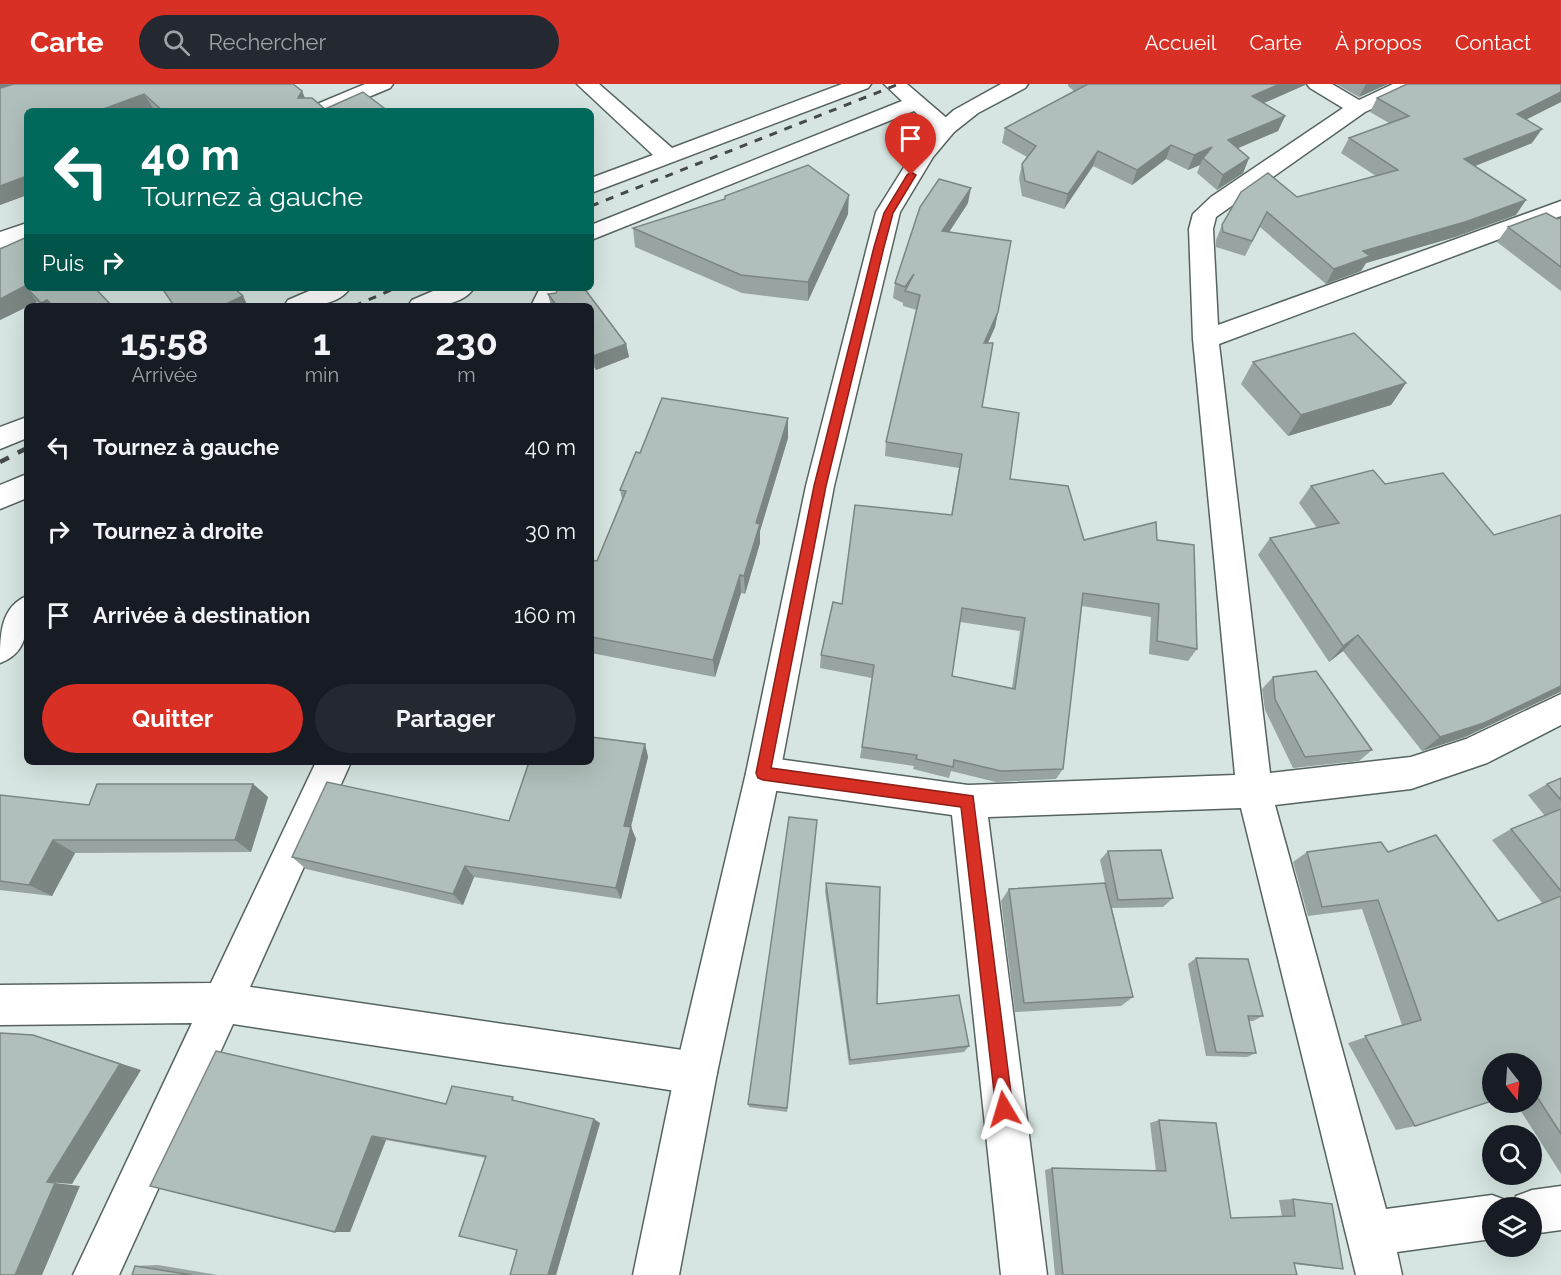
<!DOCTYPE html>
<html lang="fr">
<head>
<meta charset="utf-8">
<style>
	body { margin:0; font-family:Raleway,sans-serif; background:#242831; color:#f1f3f6; height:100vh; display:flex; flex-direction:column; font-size:22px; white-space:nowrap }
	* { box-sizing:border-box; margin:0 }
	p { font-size:20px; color:#9ea1a6 }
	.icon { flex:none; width:33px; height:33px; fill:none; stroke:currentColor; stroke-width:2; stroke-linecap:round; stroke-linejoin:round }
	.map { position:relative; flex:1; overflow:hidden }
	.details { position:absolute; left:24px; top:219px; width:570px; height:462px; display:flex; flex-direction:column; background:#171b24; border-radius:9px; box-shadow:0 6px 24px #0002 }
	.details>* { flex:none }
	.top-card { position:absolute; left:24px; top:24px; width:570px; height:183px; border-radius:9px; box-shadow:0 6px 24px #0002; background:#00695c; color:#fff; overflow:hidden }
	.needle { width:39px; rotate:163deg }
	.fabs { position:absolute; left:1482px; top:969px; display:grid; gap:12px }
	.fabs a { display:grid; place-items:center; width:60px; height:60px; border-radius:50%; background:#171b24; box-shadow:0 6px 24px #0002; font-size:30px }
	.pin { position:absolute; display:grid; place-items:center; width:51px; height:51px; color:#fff; margin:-62px -26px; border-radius:50% 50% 50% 0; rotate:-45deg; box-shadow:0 0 6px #0007 }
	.pin .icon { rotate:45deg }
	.me { position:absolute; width:66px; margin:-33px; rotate:353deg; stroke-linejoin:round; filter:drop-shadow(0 0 4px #0008) }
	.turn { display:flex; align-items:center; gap:21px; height:126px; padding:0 18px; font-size:27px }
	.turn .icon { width:78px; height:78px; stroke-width:2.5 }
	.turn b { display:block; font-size:42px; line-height:51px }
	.then { display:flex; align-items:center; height:57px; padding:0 18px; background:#0003; gap:12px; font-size:22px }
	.eta { display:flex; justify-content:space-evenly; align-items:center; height:102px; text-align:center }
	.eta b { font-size:36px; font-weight:700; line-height:42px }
	.button { display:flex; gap:12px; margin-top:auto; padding:12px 18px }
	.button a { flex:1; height:69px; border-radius:36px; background:#d93025; color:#fff; font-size:24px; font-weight:700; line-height:69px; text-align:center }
	.button a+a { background:#242831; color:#f1f3f6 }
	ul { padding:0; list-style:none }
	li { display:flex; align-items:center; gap:18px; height:84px; padding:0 18px }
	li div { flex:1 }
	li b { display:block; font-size:22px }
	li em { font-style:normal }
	header { display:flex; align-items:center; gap:36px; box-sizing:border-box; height:84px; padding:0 30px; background:#d93025; color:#fff }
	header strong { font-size:28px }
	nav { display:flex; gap:33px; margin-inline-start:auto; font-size:21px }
	.search { width:420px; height:54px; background:#242831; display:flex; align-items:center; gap:15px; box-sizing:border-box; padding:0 21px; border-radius:33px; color:#9ea1a6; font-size:22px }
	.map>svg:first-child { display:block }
</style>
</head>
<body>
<header>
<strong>Carte</strong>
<div class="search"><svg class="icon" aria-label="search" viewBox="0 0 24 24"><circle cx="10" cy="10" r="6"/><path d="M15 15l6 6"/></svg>Rechercher</div>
<nav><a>Accueil</a><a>Carte</a><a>À propos</a><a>Contact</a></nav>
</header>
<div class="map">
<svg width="1561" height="1191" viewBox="0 0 1561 1191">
	<rect width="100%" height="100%" fill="#d6e5e1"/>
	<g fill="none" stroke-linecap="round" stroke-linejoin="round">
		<g stroke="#566460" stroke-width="3">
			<g id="street">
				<polygon points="365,0 393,0 390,4 335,27 306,27 310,23"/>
				<polygon points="577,0 599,0 672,64 842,0 871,0 868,4 591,109 591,94 653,71"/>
				<path d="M884,0H907L957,43L954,48C937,52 926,38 914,27L591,156V141L902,17Z"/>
				<polygon points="1307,0 1332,0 1359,16 1393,0 1420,0 1417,4 1365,28 1216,133 1213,145 1218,241 1561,117 1561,132 1219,260 1270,689 1411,673 1466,655 1561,610 1561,641 1487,679 1411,705 1275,721 1386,1125 1492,1111 1508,1117 1510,1124 1492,1124 1492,1155 1397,1168 1402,1191 1356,1191 1241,724 988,733 1047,1191 1001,1191 952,731 763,705 751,700 746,689 751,678 763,673 968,701 1235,691 1193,255 1189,145 1193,130 1211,113 1343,24 1310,4"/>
				<polygon points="27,139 27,155 0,164 0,148"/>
				<path d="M316,204H350C337,224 305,222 284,222L288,216Z"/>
				<path d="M440,204H474C461,224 429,222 408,222L412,216Z"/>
				<polygon points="540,204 564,204 557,222 531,222"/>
				<polygon points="27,333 27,354 0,365 0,343"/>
				<polygon points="27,390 27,414 0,425 0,401"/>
				<path d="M27,512C27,539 31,568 0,579C0,552 0,523 27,512Z"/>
				<polygon points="316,678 351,678 250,903 696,968 711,974 717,989 711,1004 696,1010 233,940 119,1191 73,1191 192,939 0,941 0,901 211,899"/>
				<polygon points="1561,1102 1561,1146 1532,1150 1532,1124 1512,1124 1516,1112 1532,1106"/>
			</g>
		</g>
		<g stroke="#566460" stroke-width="3">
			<polygon id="secondary" points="1001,0 1028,0 1025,4 978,29 954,48 933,73 900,128 834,402 780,689 717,989 679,1191 633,1191 675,989 746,689 806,402 876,128 911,72 930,47 954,26"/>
		</g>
		<use href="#street" fill="#fff" fill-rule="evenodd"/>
		<use href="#secondary" fill="#fff" fill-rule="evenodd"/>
		<g stroke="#434a48" stroke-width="3" stroke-dasharray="8 8" stroke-linecap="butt">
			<polyline points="591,122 899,0"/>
			<polyline points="354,222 396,204"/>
		</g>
		<polyline stroke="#434a48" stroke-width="4.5" stroke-dasharray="10 10" stroke-linecap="butt" points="0,378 27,364"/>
	</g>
	<g fill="#97a4a1" fill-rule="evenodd">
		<polygon points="0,0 302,7 305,14 325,25 388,27 155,27 153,24 146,27 27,27 27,111 0,121"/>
		<polygon points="1068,0 1306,0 1305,1 1263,19 1285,32 1278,47 1238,64 1249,74 1243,89 1217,106 1197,89 1200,81 1188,86 1166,75 1132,101 1093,82 1064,125 1022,112 1019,94 1022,80 1027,73 1002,59 1005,44 1074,7 1068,2"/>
		<polygon points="1336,0 1388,0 1359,13"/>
		<polygon points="1561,0 1561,18 1526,35 1532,59 1475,82 1516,131 1455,153 1366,179 1361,187 1326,200 1260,143 1245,172 1216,163 1216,156 1222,141 1297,113 1376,92 1341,69 1349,54 1389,39 1370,28 1377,14"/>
		<polygon points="725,115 848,130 808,217 742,209 635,163 633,144"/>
		<path d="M968,119L949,148L998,228L995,243L988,259L982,323L1010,395L1084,456H1157L1197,565L1188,577L1149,570L1151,533L1082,522L1063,685L1056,695L996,698L951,687L949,694L913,685L914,682L860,674L872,594L820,584L821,571L842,520L951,431L959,384L885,372L886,358L917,226L903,222V219L893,214L895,199ZM960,538L1020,547L1012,604L952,592Z"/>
		<polygon points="1561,134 1561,207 1497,158 1508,143"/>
		<polygon points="0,165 112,222 41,222 37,218 0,236"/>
		<polygon points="558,204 584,204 626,260 629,273 596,286 591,279 591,222 551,222 548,210 556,209"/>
		<polygon points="1253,278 1406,299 1391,321 1288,352 1241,300"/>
		<polygon points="788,334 788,354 760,447 760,459 745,510 741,509 715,593 591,569 591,476 597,477 622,415 620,406 640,369"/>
		<polygon points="1385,400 1494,451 1561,431 1561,609 1560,608 1465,653 1422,667 1343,567 1329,578 1258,471 1270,454 1317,444 1299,419 1311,402"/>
		<polygon points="1273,593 1372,666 1359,677 1293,684 1265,626 1262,605"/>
		<polygon points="645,660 648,673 631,743 636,755 621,815 474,793 463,821 306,785 292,773 509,737"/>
		<polygon points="1561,694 1561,1090 1515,1018 1532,1018 1532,980 1415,1042 1396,1046 1348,959 1402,941 1362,825 1308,832 1293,778 1307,768 1388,768 1498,837 1542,819 1492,756 1511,745 1545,732 1528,711 1547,700"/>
		<polygon points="253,700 268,713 251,768 75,769 52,812 0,806 0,711 89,721"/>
		<polygon points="817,736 787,1028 749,1023 748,1020"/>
		<polygon points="1108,767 1173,814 1163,823 1112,824 1133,913 1121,922 1015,928 1001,817 1009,805 1105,799 1100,776"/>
		<polygon points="826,799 877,920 969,962 964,968 849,981 825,807"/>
		<polygon points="1196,874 1263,932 1253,937 1249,937 1256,969 1247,973 1206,972 1188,880"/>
		<polygon points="521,1018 600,1039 556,1191 510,1191 517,1166 486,1074 386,1056 350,1148 150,1102 446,1020"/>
		<polygon points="1159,1036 1231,1134 1282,1133 1279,1116 1293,1115 1343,1185 1328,1184 1294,1180 1297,1191 1055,1191 1045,1086 1052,1084 1156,1087 1150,1039"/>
		<polygon points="158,1181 218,1191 132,1191 135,1182"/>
	</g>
	<g fill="#7b8683">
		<polygon points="0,0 17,0 0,6"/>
		<polygon points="1280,0 1306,0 1305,1 1246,27 1252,12"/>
		<polygon points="1366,0 1388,0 1359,13"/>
		<polygon points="302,7 308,22 298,14"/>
		<polygon points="1561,8 1561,18 1508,45 1517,30"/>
		<polygon points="144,10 153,24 146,27 98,27"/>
		<polygon points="1285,32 1278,47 1222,71 1228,56"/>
		<polygon points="1542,45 1532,59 1455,90 1464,75"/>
		<polygon points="1171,61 1166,75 1132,101 1137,86"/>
		<polygon points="1212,63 1203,74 1200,81 1188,86 1194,71"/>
		<polygon points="1098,67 1093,82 1064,125 1068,110"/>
		<polygon points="1249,74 1243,89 1217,106 1223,91"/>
		<polygon points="27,92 27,111 0,121 0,102"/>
		<polygon points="971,104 968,119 940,162 942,147"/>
		<polygon points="849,111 848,130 808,217 808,198"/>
		<polygon points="1526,116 1516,131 1455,153 1366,179 1361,187 1326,200 1334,185 1363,167"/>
		<polygon points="25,202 37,218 0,236 0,215"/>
		<polygon points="243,212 248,222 222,222"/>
		<polygon points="47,216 52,222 43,222 41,219"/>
		<polygon points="998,228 995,243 981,274 984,259"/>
		<polygon points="626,260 629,273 596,286 593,272"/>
		<polygon points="1406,299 1391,321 1288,352 1301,331"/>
		<polygon points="788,334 788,354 760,447 760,459 745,510 744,492 756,439"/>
		<polygon points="740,491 741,509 715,593 713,576"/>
		<polygon points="1358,551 1343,567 1329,578 1343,562"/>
		<polygon points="1561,602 1561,607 1560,608 1465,653 1422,667 1440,653"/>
		<polygon points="645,660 648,673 628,754 624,742"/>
		<polygon points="253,700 268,713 251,768 235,756"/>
		<polygon points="631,743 636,755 621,815 616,804"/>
		<polygon points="53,756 75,769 52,812 29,801"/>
		<polygon points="465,782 474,793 463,821 453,810"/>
		<polygon points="33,951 141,986 72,1100 47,1098"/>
		<polygon points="594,1035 600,1039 556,1191 548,1191"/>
		<polygon points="372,1052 386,1056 350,1148 335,1148"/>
		<polygon points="55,1099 80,1102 42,1191 15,1191"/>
	</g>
	<g fill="#b0bfbb" stroke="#7b8683" stroke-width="1.5" fill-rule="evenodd">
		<polygon points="14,0 293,0 302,7 298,14 312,14 325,25 363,8 388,27 163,27 144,10 98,27 27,27 27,92 0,102 0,4"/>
		<polygon points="1088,0 1280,0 1252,12 1285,32 1228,56 1249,74 1223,91 1203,74 1212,63 1194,71 1171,61 1137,86 1098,67 1068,110 1025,97 1022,80 1036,62 1005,44"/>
		<polygon points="1407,0 1561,0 1561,8 1517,30 1542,45 1464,75 1526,116 1465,138 1363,167 1370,172 1334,185 1267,128 1252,157 1223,148 1222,141 1241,108 1268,89 1297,113 1398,86 1349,54 1409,32 1377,14"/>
		<polygon points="808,81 849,111 808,198 741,191 633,144 725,115 725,112"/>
		<path d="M939,95L971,104L942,147L1011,157L998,228L984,259H993L982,323L1019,329L1010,395L1068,402L1084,456L1156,438L1157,456L1194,461L1197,565L1157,557L1159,520L1083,509L1063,685L1001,687L954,676L953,683L916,675L917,671L862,663L874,581L821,571L833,518L842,520L855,421L952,431L962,370L886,358L920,211L905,207L914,190L905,203L895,199L920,123ZM962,524L1025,534L1015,605L952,592Z"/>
		<polygon points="1546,129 1557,135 1561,134 1561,183 1508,143"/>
		<polygon points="27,153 27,204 95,204 112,222 53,222 47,216 41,219 25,202 0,215 0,165"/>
		<polygon points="162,204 234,204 243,212 222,222 174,222"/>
		<polygon points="558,204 584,204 626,260 593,272 591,269 591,222 557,222 548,210 556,209"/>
		<polygon points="1354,249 1406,299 1301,331 1253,278"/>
		<polygon points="662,314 788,334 756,439 760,440 744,492 740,491 713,576 591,553 591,476 597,477 626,407 620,406 636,368 640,369"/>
		<polygon points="1373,386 1385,400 1443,389 1494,451 1561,431 1561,602 1484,639 1440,653 1358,551 1343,562 1270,454 1339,439 1311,402"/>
		<polygon points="1316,587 1372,666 1305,673 1275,615 1273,593"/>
		<polygon points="591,653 645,660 624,742 631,743 616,804 465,782 453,810 292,773 327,698 509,737 529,678 591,678"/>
		<polygon points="1561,694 1561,716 1547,700"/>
		<polygon points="97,700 253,700 235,756 53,756 29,801 0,797 0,711 89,721"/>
		<polygon points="1561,725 1561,807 1511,745"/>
		<polygon points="789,733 817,736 787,1024 748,1020"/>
		<polygon points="1436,751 1498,837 1561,812 1561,1050 1532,1005 1532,980 1492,980 1492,1017 1415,1042 1365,952 1421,936 1378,816 1322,823 1307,768 1381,758 1388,768"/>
		<polygon points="1161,766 1173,814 1118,816 1108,767"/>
		<polygon points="826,799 880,803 877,920 959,911 969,962 850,976"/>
		<polygon points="1105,799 1133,913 1024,919 1009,805"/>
		<polygon points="1196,874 1248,875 1263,932 1248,932 1256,969 1216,968"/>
		<polygon points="0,949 33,951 120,980 47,1098 55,1099 15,1191 0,1191"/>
		<polygon points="216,967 446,1020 452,1002 513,1013 512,1016 594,1035 548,1191 510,1191 517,1166 459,1152 486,1072 372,1052 335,1148 150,1102"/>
		<polygon points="1159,1036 1216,1039 1231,1134 1295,1132 1293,1115 1332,1120 1343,1185 1294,1179 1297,1191 1063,1191 1052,1084 1166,1087"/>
		<polygon points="135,1182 192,1191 132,1191"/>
	</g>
	<polygon fill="#d93025" stroke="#8d1f18" stroke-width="1.5" points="911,88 916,91 893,129 884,163 826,402 771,684 973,712 1013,1025 1010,1031 1004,1034 998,1031 996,1025 961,723 763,696 758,694 756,689 814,402 874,163 884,129 907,91"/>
</svg>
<div class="fabs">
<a><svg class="needle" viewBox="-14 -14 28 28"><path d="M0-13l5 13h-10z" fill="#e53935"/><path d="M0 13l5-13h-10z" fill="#9ea1a6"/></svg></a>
<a><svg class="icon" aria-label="search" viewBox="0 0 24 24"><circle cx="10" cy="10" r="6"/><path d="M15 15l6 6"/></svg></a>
<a><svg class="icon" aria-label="layers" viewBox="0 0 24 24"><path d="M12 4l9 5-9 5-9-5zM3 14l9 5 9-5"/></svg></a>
</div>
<div class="pin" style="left:911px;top:91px;background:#d93025"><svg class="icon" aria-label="arrive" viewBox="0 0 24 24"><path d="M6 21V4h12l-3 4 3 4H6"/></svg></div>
<svg class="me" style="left:1004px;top:1025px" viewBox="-20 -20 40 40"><path d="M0-17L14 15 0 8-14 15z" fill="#d93025" stroke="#fff" stroke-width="4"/></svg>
<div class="top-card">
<div class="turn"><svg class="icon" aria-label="left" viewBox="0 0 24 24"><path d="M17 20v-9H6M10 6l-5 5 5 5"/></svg><div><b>40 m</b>Tournez à gauche</div></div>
<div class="then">Puis<svg class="icon" aria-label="right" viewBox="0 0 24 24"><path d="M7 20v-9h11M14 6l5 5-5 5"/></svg></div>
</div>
<section class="details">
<div class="eta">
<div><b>15:58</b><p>Arrivée</p></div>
<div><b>1</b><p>min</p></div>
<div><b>230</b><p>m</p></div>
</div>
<ul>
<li><svg class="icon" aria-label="left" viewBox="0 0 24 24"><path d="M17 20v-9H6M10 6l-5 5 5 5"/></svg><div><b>Tournez à gauche</b></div><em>40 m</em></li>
<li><svg class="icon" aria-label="right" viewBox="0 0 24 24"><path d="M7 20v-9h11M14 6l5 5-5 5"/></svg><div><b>Tournez à droite</b></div><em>30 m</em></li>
<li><svg class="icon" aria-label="arrive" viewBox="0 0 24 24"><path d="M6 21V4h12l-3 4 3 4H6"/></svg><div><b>Arrivée à destination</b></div><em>160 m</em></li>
</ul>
<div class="button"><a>Quitter</a><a>Partager</a></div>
</section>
</div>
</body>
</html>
